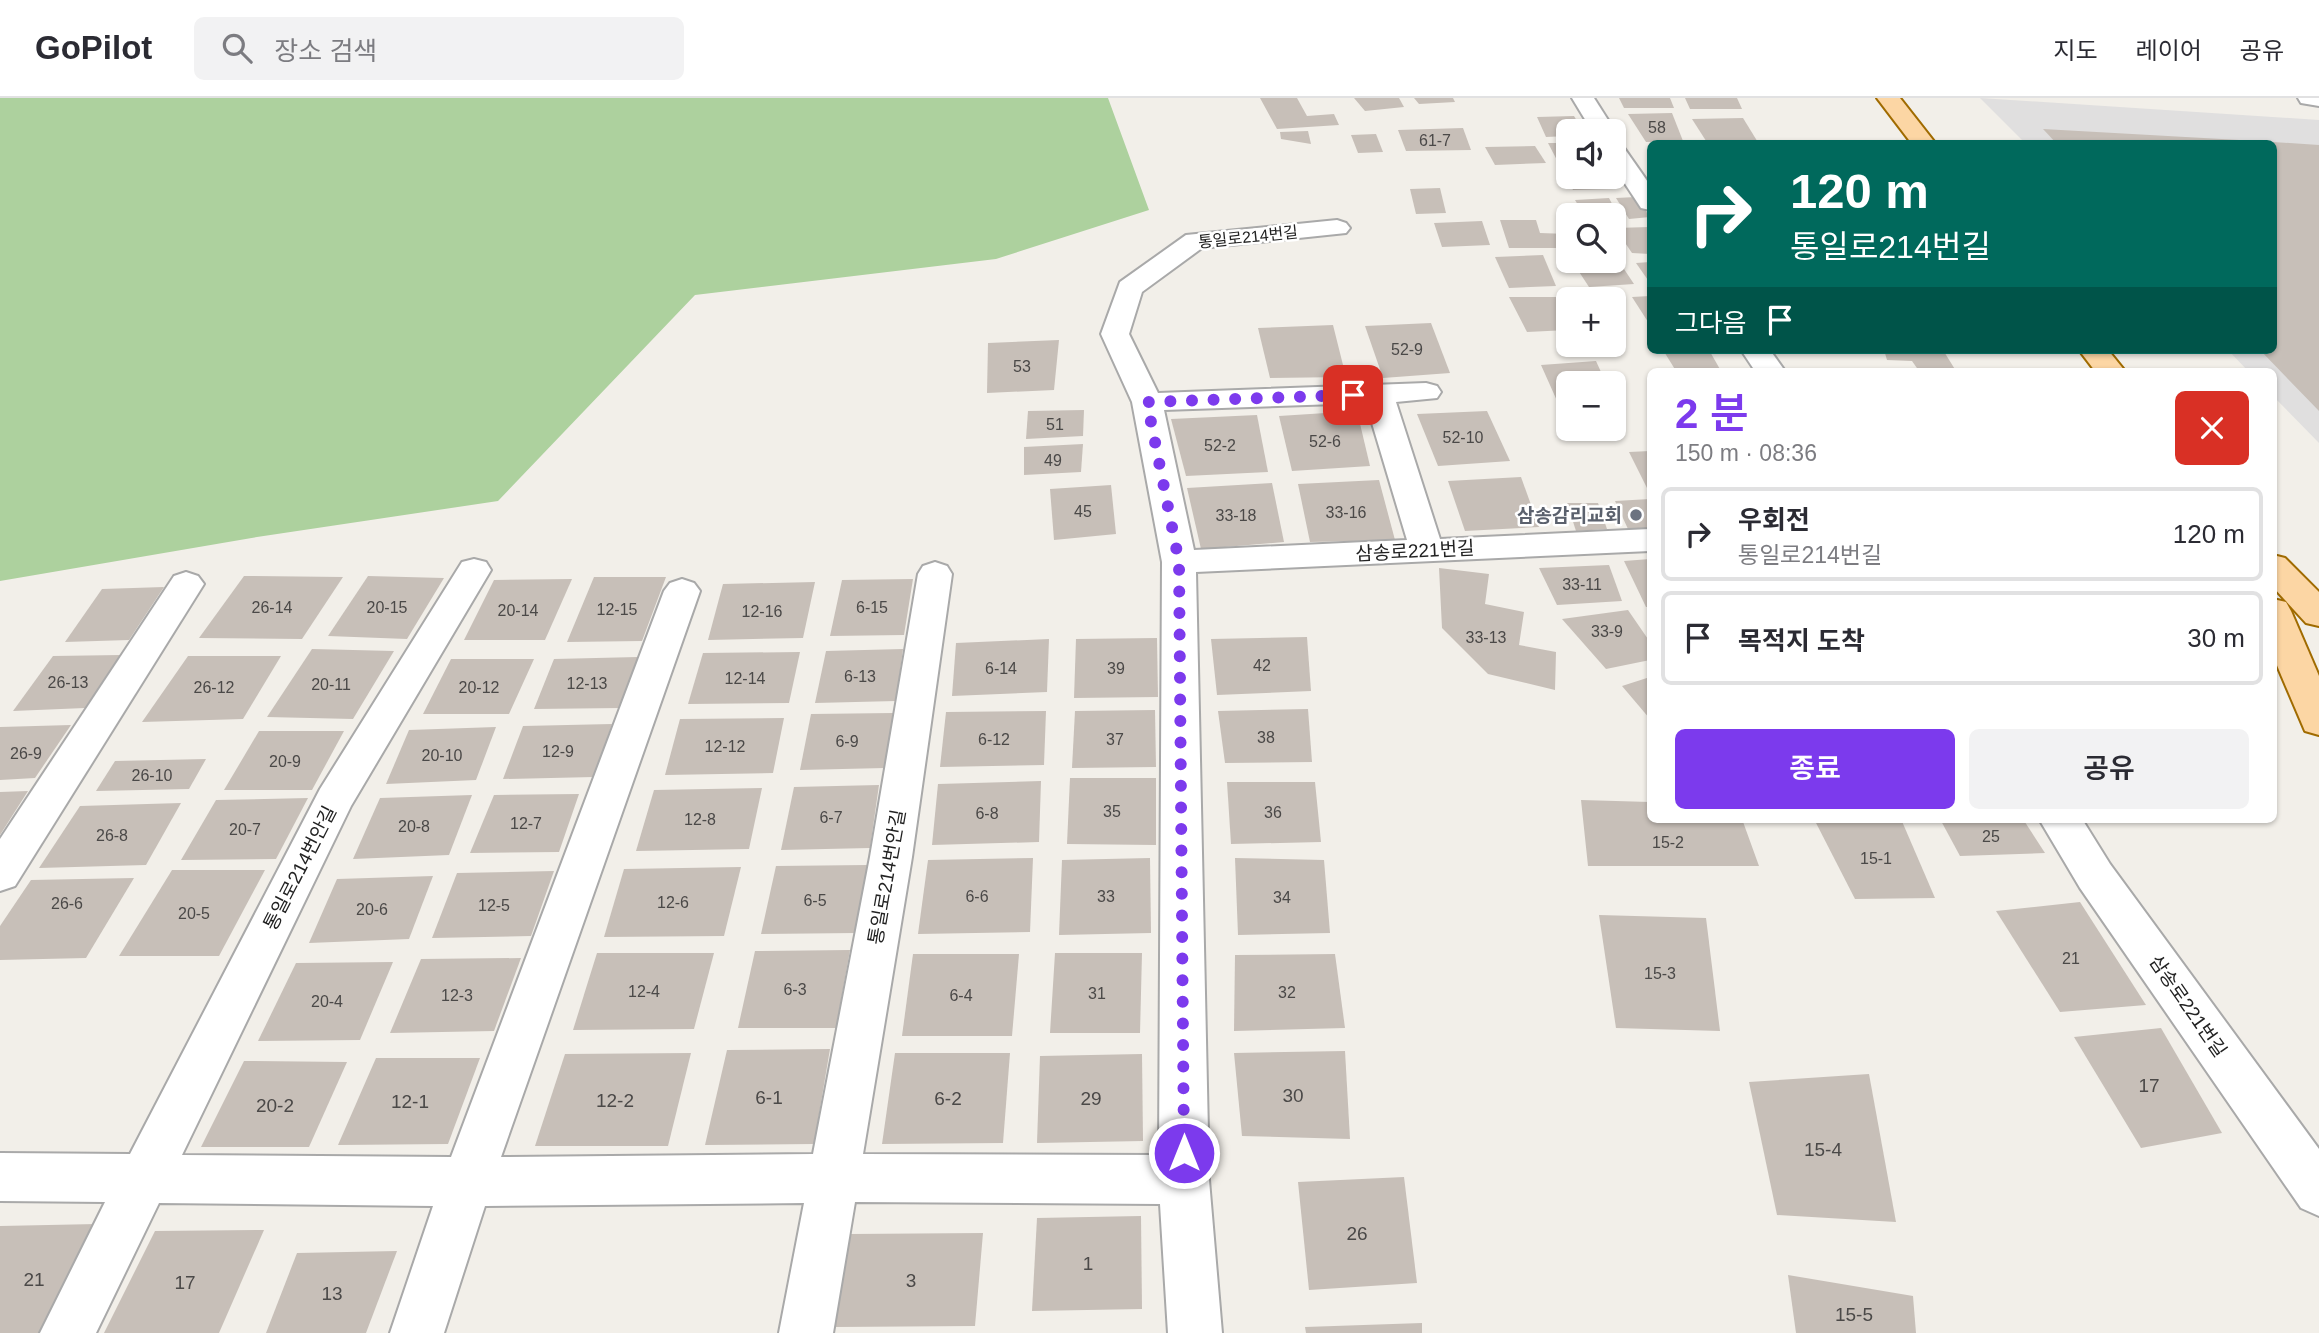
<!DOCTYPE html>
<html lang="ko">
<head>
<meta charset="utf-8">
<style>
	body { margin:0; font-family:Arial,"Noto Sans KR",sans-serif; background:#f2f2f3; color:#2b2b33; height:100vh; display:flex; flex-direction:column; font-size:26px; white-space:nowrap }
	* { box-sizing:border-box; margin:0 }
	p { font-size:23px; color:#7c7c81 }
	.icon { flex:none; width:38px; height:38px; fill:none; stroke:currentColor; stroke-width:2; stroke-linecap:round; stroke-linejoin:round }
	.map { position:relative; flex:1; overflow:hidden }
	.sheet { position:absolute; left:1647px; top:270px; width:630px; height:455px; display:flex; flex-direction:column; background:#fff; border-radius:10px; box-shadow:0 2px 5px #0004 }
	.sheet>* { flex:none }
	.hud { position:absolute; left:1647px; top:42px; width:630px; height:214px; border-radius:10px; box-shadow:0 2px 5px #0004; background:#00695c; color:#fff; overflow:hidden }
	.controls { position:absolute; left:1556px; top:21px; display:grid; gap:14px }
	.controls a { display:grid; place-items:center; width:70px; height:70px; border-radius:10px; background:#fff; box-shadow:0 2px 5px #0004; font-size:35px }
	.pin { position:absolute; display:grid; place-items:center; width:60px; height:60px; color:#fff; margin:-30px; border-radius:14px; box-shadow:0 4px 10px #0006 }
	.me { position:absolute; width:77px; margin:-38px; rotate:0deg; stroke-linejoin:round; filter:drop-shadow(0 0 5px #0008) }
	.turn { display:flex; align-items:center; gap:24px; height:147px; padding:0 28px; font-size:32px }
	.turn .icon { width:91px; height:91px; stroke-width:2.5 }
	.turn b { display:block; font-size:49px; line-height:60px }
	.then { display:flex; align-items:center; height:66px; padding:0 28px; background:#0003; gap:14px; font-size:26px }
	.round { display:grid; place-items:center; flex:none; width:74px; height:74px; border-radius:10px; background:#f2f2f3 }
	.headline { display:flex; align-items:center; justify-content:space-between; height:119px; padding:0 28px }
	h1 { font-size:42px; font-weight:600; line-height:52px; color:#7c3aed }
	.action { display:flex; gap:14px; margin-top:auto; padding:14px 28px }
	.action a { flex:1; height:80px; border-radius:10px; background:#7c3aed; color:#fff; font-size:28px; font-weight:600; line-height:80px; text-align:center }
	.action a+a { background:#f2f2f3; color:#2b2b33 }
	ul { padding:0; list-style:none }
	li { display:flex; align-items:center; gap:21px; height:94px; margin:0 14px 10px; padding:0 14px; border:4px solid #e1e1e2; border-radius:10px }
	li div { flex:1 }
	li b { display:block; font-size:26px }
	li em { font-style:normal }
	header { display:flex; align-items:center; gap:42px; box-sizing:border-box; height:98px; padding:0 35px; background:#fff; border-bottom:2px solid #e1e1e2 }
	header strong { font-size:33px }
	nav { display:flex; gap:38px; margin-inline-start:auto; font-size:24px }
	.search { width:490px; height:63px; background:#f2f2f3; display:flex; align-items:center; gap:18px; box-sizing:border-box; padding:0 24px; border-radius:10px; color:#7c7c81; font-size:26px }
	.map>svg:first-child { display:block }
</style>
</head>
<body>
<header>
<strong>GoPilot</strong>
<div class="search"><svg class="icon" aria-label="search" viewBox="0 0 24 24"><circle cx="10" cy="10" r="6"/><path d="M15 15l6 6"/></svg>장소 검색</div>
<nav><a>지도</a><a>레이어</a><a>공유</a></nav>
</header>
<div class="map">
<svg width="2319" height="1235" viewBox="0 0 2319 1235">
	<rect width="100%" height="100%" fill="#f2efe9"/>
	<polygon fill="#e0dfdf" points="1980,0 2319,22 2319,345 2273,298 2273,273 2248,273 2228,252 2273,252 2273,46 2025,45"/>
	<polygon fill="#add19e" points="0,0 1108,0 1149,112 996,161 695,197 498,403 257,439 0,483"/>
	<g fill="#c7bfb8">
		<polygon points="1260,0 1297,0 1307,18 1334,16 1339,27 1277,31"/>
		<polygon points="1354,0 1399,0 1404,9 1365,13"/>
		<polygon points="1414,0 1453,0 1455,4 1419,6"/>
		<polygon points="1619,0 1670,0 1674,10 1624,10"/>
		<polygon points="1685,0 1737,0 1742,11 1690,11"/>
		<polygon points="1672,15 1683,43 1646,44 1628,16"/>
		<polygon points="1574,18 1583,33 1568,33 1568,38 1546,39 1537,19"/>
		<polygon points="1743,20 1759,46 1708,46 1692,21"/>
		<polygon points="1463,30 1471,52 1406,53 1398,32"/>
		<polygon points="2043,31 2257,43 2257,46 2057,46"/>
		<polygon points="1308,33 1311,46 1281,41 1280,34"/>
		<polygon points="1376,36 1383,54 1358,55 1351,37"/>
		<polygon points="2273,44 2319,47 2319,313 2260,252 2273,252"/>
		<polygon points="1548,45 1568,45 1568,66 1559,66"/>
		<polygon points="1535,48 1546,65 1495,67 1485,49"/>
		<polygon points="1562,72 1568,72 1568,79 1608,79 1614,91 1573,92"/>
		<polygon points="1440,90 1446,115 1416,116 1410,91"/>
		<polygon points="1636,99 1650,119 1629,121 1616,100"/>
		<polygon points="1609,100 1621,123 1614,123 1614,117 1584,117 1575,102"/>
		<polygon points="1500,122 1536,122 1540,135 1568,136 1568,150 1509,150"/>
		<polygon points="1482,123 1490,147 1442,149 1434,125"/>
		<polygon points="1650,129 1650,156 1632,155 1615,130"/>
		<polygon points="1614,156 1634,186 1589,189 1572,163 1614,163"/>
		<polygon points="1543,157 1556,188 1509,190 1495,159"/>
		<polygon points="1650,164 1650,185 1636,165"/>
		<polygon points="1650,198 1650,227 1632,199"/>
		<polygon points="1509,199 1566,199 1568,232 1527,234"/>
		<polygon points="1431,225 1450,275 1383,280 1365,228"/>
		<polygon points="1333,227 1346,279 1270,280 1258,230"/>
		<polygon points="1059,242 1054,292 987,295 988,245"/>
		<polygon points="1663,252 1709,252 1721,273 1676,273"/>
		<polygon points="1884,252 1943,252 1956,273 1919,273 1912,263 1887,262"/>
		<polygon points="1596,263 1606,285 1568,285 1568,314 1562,314 1541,267"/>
		<polygon points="1084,312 1083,338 1026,341 1028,313"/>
		<polygon points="1357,313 1370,368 1292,373 1279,318"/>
		<polygon points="1487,313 1510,363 1438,368 1417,316"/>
		<polygon points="1257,317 1268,374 1186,378 1171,321"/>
		<polygon points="1083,346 1081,374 1024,377 1024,349"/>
		<polygon points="1650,353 1650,390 1647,390 1629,354"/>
		<polygon points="1521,379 1539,429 1465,433 1448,383"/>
		<polygon points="1379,382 1395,442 1310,444 1298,386"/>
		<polygon points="1272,385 1284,444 1201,451 1187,390"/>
		<polygon points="1111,387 1116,436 1054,442 1050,391"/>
		<polygon points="1650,401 1650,430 1628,431 1615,403"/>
		<polygon points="1567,405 1598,405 1607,431 1576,433"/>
		<polygon points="1650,461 1650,509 1646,509 1624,463"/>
		<polygon points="1609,467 1622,503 1557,507 1539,470"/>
		<polygon points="1439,470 1489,476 1485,506 1524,514 1519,547 1556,554 1555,592 1488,576 1442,530"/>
		<polygon points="244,478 343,479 302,541 199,540"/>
		<polygon points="368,478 444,480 407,541 328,538"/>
		<polygon points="594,479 666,479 642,543 567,544"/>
		<polygon points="572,481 545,542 464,542 494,482"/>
		<polygon points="913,481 904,537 830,538 842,482"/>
		<polygon points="815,484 803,540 708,542 723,486"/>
		<polygon points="164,489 129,542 65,544 102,491"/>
		<polygon points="1628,512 1650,544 1650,562 1606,571 1562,521"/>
		<polygon points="1307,539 1311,593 1217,597 1211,541"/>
		<polygon points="1157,540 1158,599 1074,600 1076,541"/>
		<polygon points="1049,541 1047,594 952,598 956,545"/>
		<polygon points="312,551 394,553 353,621 267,619"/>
		<polygon points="903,551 896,603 815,605 826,553"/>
		<polygon points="800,554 789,605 688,606 703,555"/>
		<polygon points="121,557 85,610 13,613 53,558"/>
		<polygon points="188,558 281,558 243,621 142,624"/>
		<polygon points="638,559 621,610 534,611 554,561"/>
		<polygon points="451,561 534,561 509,616 423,616"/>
		<polygon points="1650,579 1650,621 1622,588"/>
		<polygon points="1308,611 1312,664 1225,665 1218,613"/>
		<polygon points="1155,612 1156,669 1072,670 1075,613"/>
		<polygon points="1046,613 1044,667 940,669 946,614"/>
		<polygon points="893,615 885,670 800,672 811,616"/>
		<polygon points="784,620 773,675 665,677 680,621"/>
		<polygon points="612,626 594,679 503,681 523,628"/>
		<polygon points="71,627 35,680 0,682 0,629"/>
		<polygon points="496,629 476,682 386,686 409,632"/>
		<polygon points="259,633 344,633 312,692 224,692"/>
		<polygon points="206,661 189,691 96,693 115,663"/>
		<polygon points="1070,680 1156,680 1156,747 1067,746"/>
		<polygon points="1041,683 1039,744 932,747 938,686"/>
		<polygon points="1227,684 1315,684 1321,744 1231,746"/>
		<polygon points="879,687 870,750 781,752 794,689"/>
		<polygon points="762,690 749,751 636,753 654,692"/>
		<polygon points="28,693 0,737 0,694"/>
		<polygon points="579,696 559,754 470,755 494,697"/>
		<polygon points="472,697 449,757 353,761 380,700"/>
		<polygon points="308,700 276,761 181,762 216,702"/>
		<polygon points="1581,702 1650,704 1650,721 1742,721 1759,768 1588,768"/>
		<polygon points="181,705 146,767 39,770 80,708"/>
		<polygon points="1814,721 1901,721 1935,800 1855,801"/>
		<polygon points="1940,721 2023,721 2045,755 1960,758"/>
		<polygon points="1033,760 1030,834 918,836 928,762"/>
		<polygon points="1150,760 1151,835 1059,837 1062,762"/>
		<polygon points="1235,760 1324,762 1330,835 1238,837"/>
		<polygon points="867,767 856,835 761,836 776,768"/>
		<polygon points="741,769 724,838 604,839 624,771"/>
		<polygon points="172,772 265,772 219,858 119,858"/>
		<polygon points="554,773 531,838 432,840 457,775"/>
		<polygon points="433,778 409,841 309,845 337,781"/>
		<polygon points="134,780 86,860 0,862 0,828 31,782"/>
		<polygon points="2080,804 2146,907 2060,914 1996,813"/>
		<polygon points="1599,817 1706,820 1720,933 1616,930"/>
		<polygon points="850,852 836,930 738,930 755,853"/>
		<polygon points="597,855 714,855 694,931 573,932"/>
		<polygon points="1055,855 1142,855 1140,935 1050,935"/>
		<polygon points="913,856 1019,856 1012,938 902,938"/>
		<polygon points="1335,856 1345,930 1234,933 1235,857"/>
		<polygon points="521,860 494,933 390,935 421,861"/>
		<polygon points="393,864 360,942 258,943 296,865"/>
		<polygon points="2161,930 2222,1035 2141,1050 2074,939"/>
		<polygon points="830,951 814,1046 705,1047 727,952"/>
		<polygon points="1345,953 1350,1041 1242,1038 1234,955"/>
		<polygon points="691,955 668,1048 535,1048 565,956"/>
		<polygon points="895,955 1010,955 1003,1045 882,1046"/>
		<polygon points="1142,956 1143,1043 1037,1045 1040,958"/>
		<polygon points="376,960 480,960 448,1046 338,1047"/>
		<polygon points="244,963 347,964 309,1049 201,1049"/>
		<polygon points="1869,976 1896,1124 1777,1117 1749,984"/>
		<polygon points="1404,1079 1417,1185 1309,1192 1298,1084"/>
		<polygon points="1141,1118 1142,1211 1032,1213 1037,1120"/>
		<polygon points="97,1126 40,1235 0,1235 0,1128"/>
		<polygon points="264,1132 219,1235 104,1235 155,1133"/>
		<polygon points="983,1135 975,1228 835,1229 850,1136"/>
		<polygon points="397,1153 366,1235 266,1235 297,1155"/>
		<polygon points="1788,1177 1913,1198 1916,1235 1796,1235"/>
		<polygon points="1422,1225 1422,1235 1306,1235 1305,1229"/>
	</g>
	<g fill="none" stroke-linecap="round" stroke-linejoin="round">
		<g stroke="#a9a9a9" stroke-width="4">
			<g id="minor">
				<polygon points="1572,0 1594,0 1615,33 1614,35 1592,33"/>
				<polygon points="2298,0 2319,0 2319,8 2301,5"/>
				<polygon points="1614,45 1622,47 1650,87 1650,112 1641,110 1614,69"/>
				<path d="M1337,122L1346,125L1350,130L1346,135L1202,150L1142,194L1129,236L1158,295L1426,285L1437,288L1441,294L1437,300L1396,304L1440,441L1650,431V453L1196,474L1209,1082L1222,1235H1168L1160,1106L855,1104L833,1235H779L804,1105L485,1108L444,1235H390L433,1108L159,1105L96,1235H40L105,1104L0,1103V1055L130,1056L320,691L462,464L474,461L486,464L491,472L351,708L182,1057L451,1059L664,493L670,485L682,481L694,485L700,493L501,1059L813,1056L870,759L918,476L923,468L935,464L947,468L952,476L912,759L863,1056L1159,1057L1162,464L1132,304L1101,236L1120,184L1186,137ZM1366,305L1407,442L1194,452L1164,312Z"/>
				<polygon points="1741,252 1770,252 1785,273 1755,273"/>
				<polygon points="186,474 198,478 204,486 15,788 0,793 0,741 174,478"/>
				<polygon points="2039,721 2082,721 2110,766 2319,1051 2319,1118 2301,1110 2080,790"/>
			</g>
		</g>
		<g stroke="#a06b00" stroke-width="4">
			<g id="major">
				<polygon points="1877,0 1900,0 1936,46 1912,46"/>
				<polygon points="2079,252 2108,252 2125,273 2095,273"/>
				<polygon points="2273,457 2285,460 2319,494 2319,528 2306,525 2273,489"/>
				<polygon points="2273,501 2286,504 2291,513 2319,578 2319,637 2305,633 2273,558"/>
			</g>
		</g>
		<use href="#minor" fill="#fff" fill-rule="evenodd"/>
		<use href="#major" fill="#fcd6a4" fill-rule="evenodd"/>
	</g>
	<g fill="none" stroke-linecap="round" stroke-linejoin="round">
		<polyline stroke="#7c3aed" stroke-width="12" stroke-dasharray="0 21.6" points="1184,1055 1179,464 1147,304 1353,297"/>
	</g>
	<circle fill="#6b7280" stroke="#fff" stroke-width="2.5" cx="1636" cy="417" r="7"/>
	<g text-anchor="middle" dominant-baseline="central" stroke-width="5" stroke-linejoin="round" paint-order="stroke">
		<g font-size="16" fill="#4b4948">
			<text x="1657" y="29">58</text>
			<text x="1435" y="42">61-7</text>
			<text x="1407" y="251">52-9</text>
			<text x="1022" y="268">53</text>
			<text x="1055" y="326">51</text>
			<text x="1463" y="339">52-10</text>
			<text x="1325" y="343">52-6</text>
			<text x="1220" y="347">52-2</text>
			<text x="1053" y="362">49</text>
			<text x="1083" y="413">45</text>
			<text x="1346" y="414">33-16</text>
			<text x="1236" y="417">33-18</text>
			<text x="1582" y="486">33-11</text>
			<text x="272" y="509">26-14</text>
			<text x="387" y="509">20-15</text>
			<text x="872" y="509">6-15</text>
			<text x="617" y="511">12-15</text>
			<text x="518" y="512">20-14</text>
			<text x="762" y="513">12-16</text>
			<text x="1607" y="533">33-9</text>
			<text x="1486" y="539">33-13</text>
			<text x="1262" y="567">42</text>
			<text x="1001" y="570">6-14</text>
			<text x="1116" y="570">39</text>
			<text x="860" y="578">6-13</text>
			<text x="745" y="580">12-14</text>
			<text x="68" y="584">26-13</text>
			<text x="587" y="585">12-13</text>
			<text x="331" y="586">20-11</text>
			<text x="214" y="589">26-12</text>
			<text x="479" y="589">20-12</text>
			<text x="1266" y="639">38</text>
			<text x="994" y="641">6-12</text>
			<text x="1115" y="641">37</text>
			<text x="847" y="643">6-9</text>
			<text x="725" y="648">12-12</text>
			<text x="558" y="653">12-9</text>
			<text x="26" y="655">26-9</text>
			<text x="442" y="657">20-10</text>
			<text x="285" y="663">20-9</text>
			<text x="152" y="677">26-10</text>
			<text x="1112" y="713">35</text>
			<text x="1273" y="714">36</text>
			<text x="987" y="715">6-8</text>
			<text x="831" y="719">6-7</text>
			<text x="700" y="721">12-8</text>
			<text x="526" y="725">12-7</text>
			<text x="414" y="728">20-8</text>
			<text x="245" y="731">20-7</text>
			<text x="112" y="737">26-8</text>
			<text x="1991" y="738">25</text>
			<text x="1668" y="744">15-2</text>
			<text x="1876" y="760">15-1</text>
			<text x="977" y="798">6-6</text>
			<text x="1106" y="798">33</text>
			<text x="1282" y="799">34</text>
			<text x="815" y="802">6-5</text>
			<text x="673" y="804">12-6</text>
			<text x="67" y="805">26-6</text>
			<text x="494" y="807">12-5</text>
			<text x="372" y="811">20-6</text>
			<text x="194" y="815">20-5</text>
			<text x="2071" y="860">21</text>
			<text x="1660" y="875">15-3</text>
			<text x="795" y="891">6-3</text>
			<text x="644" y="893">12-4</text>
			<text x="1287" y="894">32</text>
			<text x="1097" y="895">31</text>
			<text x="457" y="897">12-3</text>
			<text x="961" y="897">6-4</text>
			<text x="327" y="903">20-4</text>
		</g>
		<g font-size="16" fill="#222" stroke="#fff">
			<text transform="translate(1248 139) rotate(-6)">통일로214번길</text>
		</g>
		<g font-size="19" font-weight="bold" fill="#5b616d" stroke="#fff" text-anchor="end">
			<text x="1622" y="417">삼송감리교회</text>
		</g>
		<g font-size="19" fill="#222" stroke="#fff">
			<text transform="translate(1415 453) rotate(-3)">삼송로221번길</text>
			<text transform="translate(300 770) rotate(-63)">통일로214번안길</text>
			<text transform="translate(887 779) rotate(-80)">통일로214번안길</text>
			<text transform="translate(2188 908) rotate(55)">삼송로221번길</text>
		</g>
		<g font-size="19" fill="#4b4948">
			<text x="2149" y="987">17</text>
			<text x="1293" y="997">30</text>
			<text x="769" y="999">6-1</text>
			<text x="948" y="1000">6-2</text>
			<text x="1091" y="1000">29</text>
			<text x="615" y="1002">12-2</text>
			<text x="410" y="1003">12-1</text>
			<text x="275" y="1007">20-2</text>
			<text x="1823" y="1051">15-4</text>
			<text x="1357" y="1135">26</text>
			<text x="1088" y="1165">1</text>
			<text x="34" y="1181">21</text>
			<text x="911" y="1182">3</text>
			<text x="185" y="1184">17</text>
			<text x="332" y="1195">13</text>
			<text x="1854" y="1216">15-5</text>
		</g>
	</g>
</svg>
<div class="controls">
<a><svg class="icon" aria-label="sound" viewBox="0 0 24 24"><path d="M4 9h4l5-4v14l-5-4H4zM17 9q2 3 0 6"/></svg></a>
<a><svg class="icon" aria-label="search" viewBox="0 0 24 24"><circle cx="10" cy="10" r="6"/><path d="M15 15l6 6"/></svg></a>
<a>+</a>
<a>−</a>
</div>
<div class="pin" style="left:1353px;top:297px;background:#d93025"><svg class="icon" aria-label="arrive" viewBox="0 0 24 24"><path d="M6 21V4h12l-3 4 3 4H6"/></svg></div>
<svg class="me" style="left:1184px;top:1055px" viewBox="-20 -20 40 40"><circle r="17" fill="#7c3aed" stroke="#fff" stroke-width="3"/><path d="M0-11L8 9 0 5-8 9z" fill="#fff"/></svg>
<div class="hud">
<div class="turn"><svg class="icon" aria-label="right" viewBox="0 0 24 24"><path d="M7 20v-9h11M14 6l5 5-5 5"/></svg><div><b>120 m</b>통일로214번길</div></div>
<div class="then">그다음<svg class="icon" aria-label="arrive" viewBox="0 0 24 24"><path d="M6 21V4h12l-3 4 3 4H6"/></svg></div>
</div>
<section class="sheet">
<div class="headline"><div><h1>2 분</h1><p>150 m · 08:36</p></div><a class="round" style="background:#d93025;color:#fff"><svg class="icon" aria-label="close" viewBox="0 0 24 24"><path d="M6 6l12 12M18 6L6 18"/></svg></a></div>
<ul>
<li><svg class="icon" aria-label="right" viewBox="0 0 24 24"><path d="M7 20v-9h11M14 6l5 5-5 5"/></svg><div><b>우회전</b><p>통일로214번길</p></div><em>120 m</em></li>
<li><svg class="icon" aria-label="arrive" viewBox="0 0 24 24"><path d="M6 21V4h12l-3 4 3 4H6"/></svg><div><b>목적지 도착</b></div><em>30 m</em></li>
</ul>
<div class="action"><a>종료</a><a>공유</a></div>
</section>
</div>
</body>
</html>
